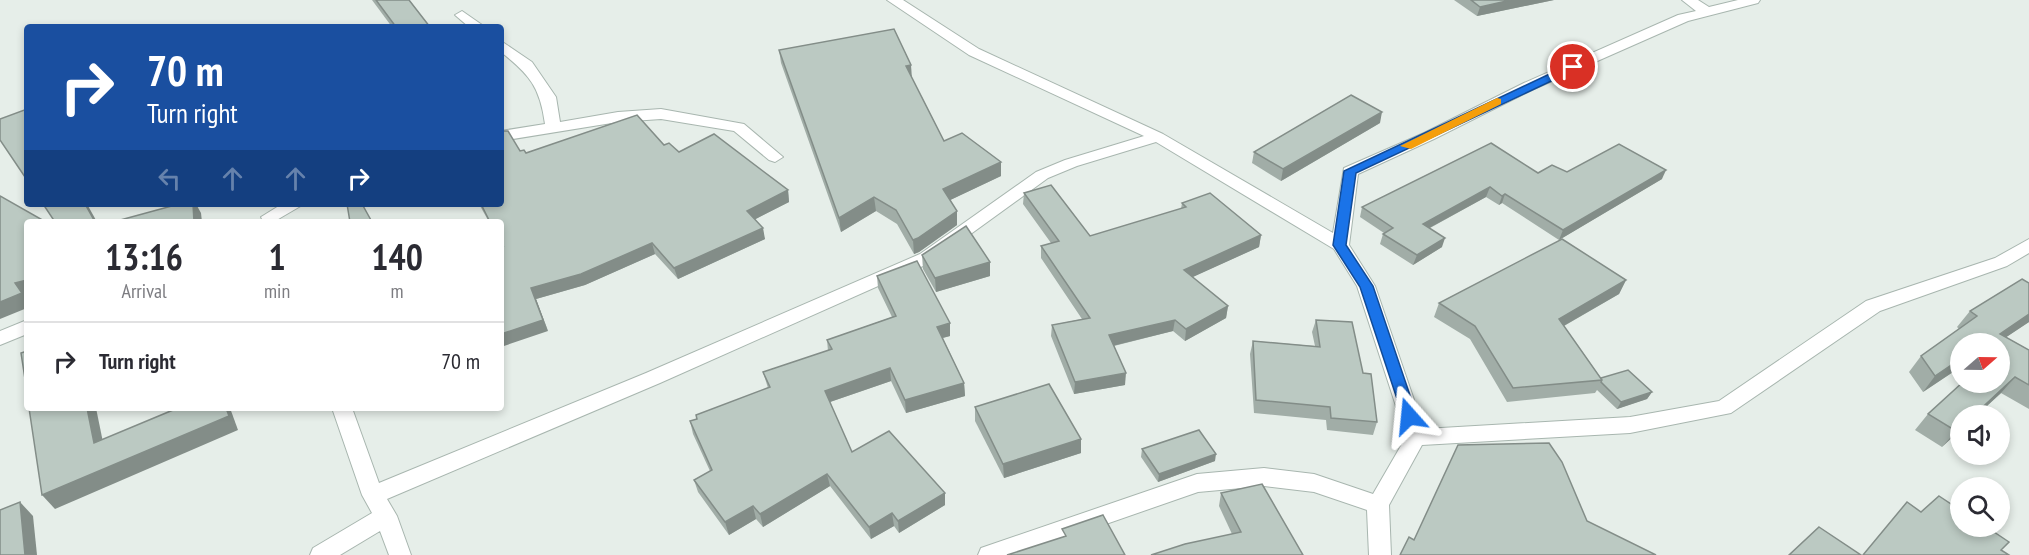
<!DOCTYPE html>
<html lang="en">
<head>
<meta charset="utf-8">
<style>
	body { margin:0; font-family:"PT Sans Narrow",sans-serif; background:#f7f7f7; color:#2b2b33; height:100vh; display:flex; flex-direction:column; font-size:22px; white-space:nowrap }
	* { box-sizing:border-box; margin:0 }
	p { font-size:20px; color:#7c7c81 }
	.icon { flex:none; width:33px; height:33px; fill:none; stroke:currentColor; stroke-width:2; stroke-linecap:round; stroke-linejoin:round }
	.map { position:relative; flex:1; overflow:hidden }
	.side { position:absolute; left:24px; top:219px; width:480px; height:192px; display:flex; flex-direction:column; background:#fff; border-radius:6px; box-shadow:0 3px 9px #0003 }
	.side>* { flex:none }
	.banner { position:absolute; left:24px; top:24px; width:480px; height:183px; border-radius:6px; box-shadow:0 3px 9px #0003; background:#1a4fa0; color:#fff; overflow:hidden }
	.needle { width:39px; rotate:70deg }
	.fabs { position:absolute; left:1950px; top:333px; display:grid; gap:12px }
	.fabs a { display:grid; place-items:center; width:60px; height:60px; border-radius:50%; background:#fff; box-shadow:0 3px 9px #0003; font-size:30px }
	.pin { position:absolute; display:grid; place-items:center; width:51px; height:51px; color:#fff; margin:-26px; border:3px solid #fff; border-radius:50%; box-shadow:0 2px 6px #0007 }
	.me { position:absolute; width:66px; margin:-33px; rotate:342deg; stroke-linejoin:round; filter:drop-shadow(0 0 4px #0008) }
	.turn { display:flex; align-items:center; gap:21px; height:126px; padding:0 24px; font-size:27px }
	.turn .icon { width:78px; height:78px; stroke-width:2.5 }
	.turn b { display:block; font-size:42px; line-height:51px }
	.lanes { display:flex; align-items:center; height:57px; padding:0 24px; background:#0003; justify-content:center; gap:30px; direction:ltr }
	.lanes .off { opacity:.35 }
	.eta { display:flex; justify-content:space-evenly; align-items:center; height:102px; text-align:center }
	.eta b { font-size:36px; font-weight:600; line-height:42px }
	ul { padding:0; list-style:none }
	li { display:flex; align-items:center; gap:18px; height:78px; padding:0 24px; border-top:2px solid #e1e1e2 }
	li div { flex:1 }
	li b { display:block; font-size:22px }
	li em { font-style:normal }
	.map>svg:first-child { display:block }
</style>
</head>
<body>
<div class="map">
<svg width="2029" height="555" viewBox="0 0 2029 555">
	<rect width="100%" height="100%" fill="#e6eee9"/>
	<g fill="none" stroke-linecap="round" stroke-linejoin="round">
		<g stroke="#a8b6af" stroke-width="2">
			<g id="street">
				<polygon points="887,0 903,0 979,49 1163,134 1333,233 1344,168 1424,133 1524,83 1678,15 1696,11 1682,0 1698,0 1709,7 1738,0 1760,0 1758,3 1688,21 1534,89 1434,139 1358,174 1349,245 1375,286 1424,429 1630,417 1719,401 1866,301 1995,258 2029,239 2029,253 2007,266 1880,311 1731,413 1630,433 1422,445 1389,505 1391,555 1369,555 1367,510 1314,492 1264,486 1198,492 1017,555 978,555 981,548 1197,474 1264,468 1314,474 1373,494 1406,437 1357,286 1334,249 1156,142 1077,166 1048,178 932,262 660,383 387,499 397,516 411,555 389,555 380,531 340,555 310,555 313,548 372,513 362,495 332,408 352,408 379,483 646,373 920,254 1036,172 1065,160 1144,136 969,55"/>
				<polygon points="462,11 485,27 469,27 455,15"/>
				<path d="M501,41L532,62L556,97L560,122L618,112L661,109L744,124L783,157L775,162L769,160L734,131L661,119L618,122L501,141V131L545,124C540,87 530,75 501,52Z"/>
				<polygon points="282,204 304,204 275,221 263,221 261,217"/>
				<polygon points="27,320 27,334 0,345 0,331"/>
			</g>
		</g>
		<use href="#street" fill="#fff" fill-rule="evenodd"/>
	</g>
	<g fill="#a1ada7">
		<polygon points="372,0 409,0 430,27 392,27"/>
		<polygon points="1454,0 1554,0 1477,16"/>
		<polygon points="779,50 911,65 911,76 944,141 1001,176 950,200 957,211 957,225 919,252 914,254 897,224 876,211 841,232 781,63"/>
		<polygon points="1380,123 1281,181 1252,163 1254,152"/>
		<polygon points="664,145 679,152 788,190 789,202 755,219 765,239 678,279 655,254 585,285 536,299 548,331 501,245 501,222 489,222 479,204 501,204 520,151 526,153"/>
		<polygon points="1567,172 1662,179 1559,240 1502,203 1499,205 1486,197 1430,228 1442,247 1413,265 1380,244 1383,234 1384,233 1360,217 1362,207 1538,173"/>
		<polygon points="1024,193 1090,236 1181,209 1182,203 1261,235 1259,247 1192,277 1228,306 1226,318 1185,341 1173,331 1114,346 1125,385 1074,394 1051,336 1052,325 1082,319 1041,258 1041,246 1051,243 1023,204"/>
		<polygon points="922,255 990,276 936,292 923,269"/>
		<polygon points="877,276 950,336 943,338 964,383 965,396 906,413 891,381 830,402 852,452 945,505 899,533 894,526 871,539 830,486 763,527 756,519 729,535 698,492 694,480 710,471 693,434 690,421 697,419 696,415 768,388 763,372 828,351 827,340 892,317 878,288"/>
		<polygon points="1626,280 1619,294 1564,326 1601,378 1652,392 1647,399 1617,409 1597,390 1595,393 1507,402 1470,339 1434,317 1439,303"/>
		<polygon points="2029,283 2029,322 2006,337 2029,350 2029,409 2001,393 1976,416 1960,416 1960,430 1942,447 1915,430 1928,414 2000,382 2000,344 1960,344 1960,369 1959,368 1923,392 1909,372 1921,356 1959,329 1957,327 1970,311"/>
		<polygon points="1316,320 1363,373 1377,422 1373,435 1327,430 1326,420 1254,413 1250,354 1253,341 1315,346 1312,332"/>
		<polygon points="975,407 1081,439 1081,453 1004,478 975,421"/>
		<polygon points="1142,449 1215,461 1158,482 1141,457"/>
		<polygon points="1221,493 1303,555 1232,534 1219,506"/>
	</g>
	<g fill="#838d88">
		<polygon points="1511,0 1554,0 1477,16 1480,7"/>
		<polygon points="911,65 912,79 906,66"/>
		<polygon points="1382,112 1380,123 1281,181 1283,169"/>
		<polygon points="1001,162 1001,176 944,203 943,189"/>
		<polygon points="1666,170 1662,179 1559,240 1563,230"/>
		<polygon points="1490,187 1486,197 1420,233 1423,224"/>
		<polygon points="788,190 789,202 750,222 747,211"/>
		<polygon points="1505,194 1502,203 1499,205 1502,196"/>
		<polygon points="874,197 876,211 841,232 839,218"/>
		<polygon points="85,204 87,204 97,222 95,222"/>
		<polygon points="193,204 196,204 201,213 202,222 194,222"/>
		<polygon points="957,211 957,225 919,252 914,254 913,240"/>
		<polygon points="763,228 765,239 678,279 674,268"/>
		<polygon points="1261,235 1259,247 1182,282 1184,270"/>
		<polygon points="1445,238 1442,247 1413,265 1417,255"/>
		<polygon points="652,243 655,254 585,285 536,299 548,331 501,347 501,334 531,288"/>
		<polygon points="990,262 990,276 936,292 935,278"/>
		<polygon points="27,280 27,296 26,296 27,298 27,308 0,319 0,302 15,283"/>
		<polygon points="1626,280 1619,294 1553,332 1559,319"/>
		<polygon points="1228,306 1226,318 1185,341 1186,329"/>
		<polygon points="2029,314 2029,322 1996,344 2000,334"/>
		<polygon points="1175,320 1173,331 1108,347 1109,335"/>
		<polygon points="950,323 950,336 938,339 937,327"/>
		<polygon points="1960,359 1960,366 1959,368 1923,392 1935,376"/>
		<polygon points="890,368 891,381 827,403 825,391"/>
		<polygon points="1126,373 1125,385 1074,394 1075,382"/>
		<polygon points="2015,377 2001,393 1976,416 1973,416"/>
		<polygon points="964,383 965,396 906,413 905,400"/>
		<polygon points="1652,392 1647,399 1617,409 1621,402"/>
		<polygon points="87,408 96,408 106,457 94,443"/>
		<polygon points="226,408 230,408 238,430 55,509 42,495"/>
		<polygon points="1960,427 1960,430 1942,447 1956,431"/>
		<polygon points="1081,439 1081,453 1004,478 1003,464"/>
		<polygon points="1216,454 1215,461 1158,482 1159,474"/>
		<polygon points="827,474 830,486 763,527 760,514"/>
		<polygon points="945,493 945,505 899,533 898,521"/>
		<polygon points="20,502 33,516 37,555 25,555"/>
		<polygon points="753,506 756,519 729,535 725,522"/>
		<polygon points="892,513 894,526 871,539 869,527"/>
	</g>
	<g fill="#bbc9c2" stroke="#838d88" stroke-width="1.5">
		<polygon points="376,0 409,0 430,27 396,27"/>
		<polygon points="1471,0 1511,0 1480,7"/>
		<polygon points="894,29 911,65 906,66 944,141 962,133 1001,162 943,189 957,211 918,238 913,240 896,210 874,197 839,218 779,50"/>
		<polygon points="1351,95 1382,112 1283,169 1254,152"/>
		<polygon points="27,109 27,180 0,140 0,119"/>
		<polygon points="637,115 664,145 669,143 679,152 714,134 788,190 747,211 763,228 674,268 652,243 581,274 531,288 543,320 501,334 501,246 503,246 501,243 501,222 490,222 481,204 501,204 501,131 508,131 520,151 524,150 526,153"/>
		<polygon points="1491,143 1538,173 1552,165 1567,172 1619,144 1666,170 1563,230 1505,194 1502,196 1490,187 1423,224 1445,238 1417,255 1383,234 1393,228 1362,207"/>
		<polygon points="1051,185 1090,236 1186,207 1182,203 1210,193 1261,235 1184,270 1228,306 1186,329 1175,320 1109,335 1126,373 1075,382 1052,325 1090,318 1041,246 1059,241 1024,193"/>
		<polygon points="0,196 46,222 27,222 27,280 15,283 22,293 0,302"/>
		<polygon points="43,204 85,204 95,222 55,222"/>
		<polygon points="179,204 193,204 194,222 113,222"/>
		<polygon points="347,204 362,204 372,222 350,222"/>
		<polygon points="966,226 990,262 935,278 922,255"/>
		<polygon points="1562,239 1626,280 1559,319 1602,380 1513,388 1475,326 1439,303"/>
		<polygon points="917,261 950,323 937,327 964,383 905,400 890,368 825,391 852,452 889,431 945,493 898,521 892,513 869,527 827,474 760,514 753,506 725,522 694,480 712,470 690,421 697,419 696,415 770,387 763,372 832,349 827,340 896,316 877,276"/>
		<polygon points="2022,279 2029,283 2029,314 2000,334 2029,350 2029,385 2015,377 1973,416 1960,416 1960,427 1956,431 1928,414 1963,382 2000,382 2000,344 1960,344 1960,359 1935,376 1921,356 1977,316 1970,311"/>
		<polygon points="1316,320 1352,322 1363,373 1371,374 1377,422 1331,418 1330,407 1256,400 1253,341 1320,347"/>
		<polygon points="27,351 27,392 21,353"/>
		<polygon points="1628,370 1652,392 1621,402 1601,382 1602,380 1601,378"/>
		<polygon points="1049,384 1081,439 1003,464 975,407"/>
		<polygon points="29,408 87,408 94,443 173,410 172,408 226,408 229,416 42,495"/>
		<polygon points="1199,430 1216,454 1159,474 1142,449"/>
		<polygon points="1549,443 1562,462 1587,521 1656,555 1400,555 1409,537 1414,540 1458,445"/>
		<polygon points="1262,484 1303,555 1151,555 1185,544 1241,532 1221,493"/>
		<polygon points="1939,496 1960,510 1960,526 1985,526 2009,542 2001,550 2009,555 1863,555 1907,502 1921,512"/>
		<polygon points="20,502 25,555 0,555 0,510"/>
		<polygon points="1103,515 1125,555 1007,555 1066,536 1062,529"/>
		<polygon points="1819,527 1861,555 1789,555"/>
	</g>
	<polygon fill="#1a73e8" stroke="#114b97" stroke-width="1.5" points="1573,63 1578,67 1577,69 1356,173 1346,245 1373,286 1417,416 1415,420 1404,420 1360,287 1333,245 1344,171"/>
	<polygon fill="#f59e0b" points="1497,98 1501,99 1501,104 1411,149 1400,146"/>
</svg>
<div class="fabs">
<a><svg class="needle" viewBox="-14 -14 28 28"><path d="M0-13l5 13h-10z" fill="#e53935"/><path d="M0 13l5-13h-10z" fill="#7c7c81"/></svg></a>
<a><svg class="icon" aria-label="sound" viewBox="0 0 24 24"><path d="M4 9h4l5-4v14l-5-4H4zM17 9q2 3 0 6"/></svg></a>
<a><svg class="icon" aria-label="search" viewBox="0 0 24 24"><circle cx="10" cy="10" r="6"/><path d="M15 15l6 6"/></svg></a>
</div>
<div class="pin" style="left:1573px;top:67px;background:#d93025"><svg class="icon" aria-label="arrive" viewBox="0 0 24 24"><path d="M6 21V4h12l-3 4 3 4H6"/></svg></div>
<svg class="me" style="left:1409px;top:416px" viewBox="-20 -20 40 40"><path d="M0-17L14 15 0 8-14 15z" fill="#1a73e8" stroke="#fff" stroke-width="4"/></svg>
<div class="banner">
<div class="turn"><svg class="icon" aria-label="right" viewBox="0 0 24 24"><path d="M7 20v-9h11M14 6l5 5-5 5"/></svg><div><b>70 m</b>Turn right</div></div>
<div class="lanes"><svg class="icon off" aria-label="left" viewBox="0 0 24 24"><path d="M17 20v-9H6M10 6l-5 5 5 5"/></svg><svg class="icon off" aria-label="ahead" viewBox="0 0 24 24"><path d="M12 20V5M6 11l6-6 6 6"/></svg><svg class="icon off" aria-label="ahead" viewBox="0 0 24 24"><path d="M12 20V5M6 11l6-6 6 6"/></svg><svg class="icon" aria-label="right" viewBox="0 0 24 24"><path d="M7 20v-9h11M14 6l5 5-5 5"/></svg></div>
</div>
<section class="side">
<div class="eta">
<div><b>13:16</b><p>Arrival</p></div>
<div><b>1</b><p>min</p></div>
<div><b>140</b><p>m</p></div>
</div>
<ul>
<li><svg class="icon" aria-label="right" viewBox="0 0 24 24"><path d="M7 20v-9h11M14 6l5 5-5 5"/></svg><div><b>Turn right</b></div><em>70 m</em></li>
</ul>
</section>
</div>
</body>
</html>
